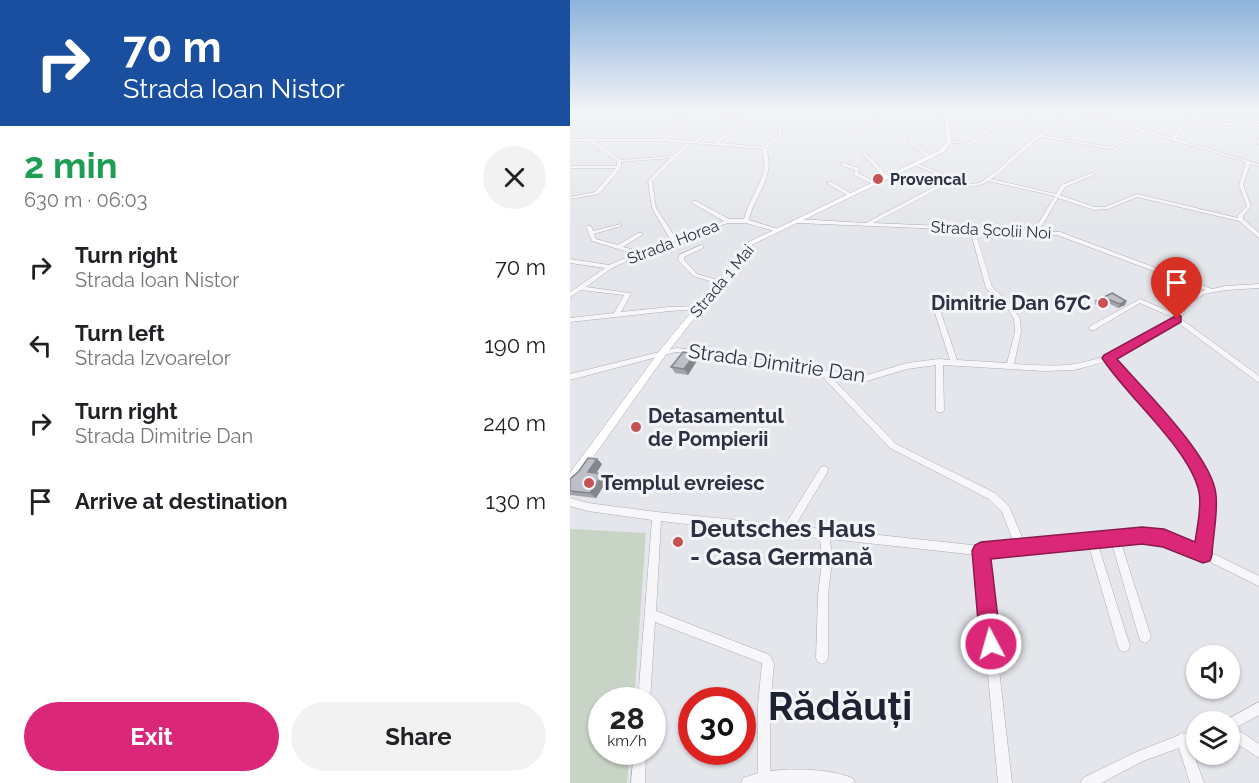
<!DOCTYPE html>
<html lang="en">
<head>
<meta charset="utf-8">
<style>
	body { margin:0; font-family:Raleway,sans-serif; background:#f2f2f2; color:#202124; height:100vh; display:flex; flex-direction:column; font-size:22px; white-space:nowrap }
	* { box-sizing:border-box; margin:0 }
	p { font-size:20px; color:#757577 }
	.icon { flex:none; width:33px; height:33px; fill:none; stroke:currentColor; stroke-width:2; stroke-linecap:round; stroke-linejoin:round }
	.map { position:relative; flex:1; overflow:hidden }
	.details { display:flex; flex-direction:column; background:#fff; width:570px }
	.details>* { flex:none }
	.top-card { background:#1a4fa0; color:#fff; overflow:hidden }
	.tools { position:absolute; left:616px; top:645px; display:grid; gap:12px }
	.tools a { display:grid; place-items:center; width:54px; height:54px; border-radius:50%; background:#fff; box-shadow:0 2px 4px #0004; font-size:30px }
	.speed { position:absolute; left:18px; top:687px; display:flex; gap:12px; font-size:30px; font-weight:700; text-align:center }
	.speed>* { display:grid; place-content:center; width:78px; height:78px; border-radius:50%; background:#fff; box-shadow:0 2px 4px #0004; line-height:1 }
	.speed small { font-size:15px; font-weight:400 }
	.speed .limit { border:9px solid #d22; background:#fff; color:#111 }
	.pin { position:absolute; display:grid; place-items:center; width:51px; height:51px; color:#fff; margin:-62px -26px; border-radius:50% 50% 50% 0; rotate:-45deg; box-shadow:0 0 6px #0007 }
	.pin .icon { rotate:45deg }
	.me { position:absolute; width:66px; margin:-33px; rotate:354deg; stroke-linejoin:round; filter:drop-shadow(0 0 4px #0008) }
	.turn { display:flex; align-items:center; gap:21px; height:126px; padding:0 24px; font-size:27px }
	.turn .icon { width:78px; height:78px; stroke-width:2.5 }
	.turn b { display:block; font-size:42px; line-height:51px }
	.round { display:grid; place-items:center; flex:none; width:63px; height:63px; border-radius:32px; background:#f2f2f2 }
	.head { display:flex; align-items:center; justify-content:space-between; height:102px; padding:0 24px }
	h1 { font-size:36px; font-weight:700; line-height:45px; color:#1e9e55 }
	.action { display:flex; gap:12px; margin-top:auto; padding:12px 24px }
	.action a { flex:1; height:69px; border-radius:36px; background:#db2777; color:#fff; font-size:24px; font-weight:700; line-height:69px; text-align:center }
	.action a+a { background:#f2f2f2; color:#202124 }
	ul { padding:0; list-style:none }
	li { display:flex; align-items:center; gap:18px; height:78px; padding:0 24px }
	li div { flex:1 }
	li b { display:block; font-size:22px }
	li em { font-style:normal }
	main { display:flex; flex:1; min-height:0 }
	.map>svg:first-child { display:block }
</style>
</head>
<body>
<main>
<section class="details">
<div class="top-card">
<div class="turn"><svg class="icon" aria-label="right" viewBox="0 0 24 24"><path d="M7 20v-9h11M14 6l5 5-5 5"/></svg><div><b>70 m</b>Strada Ioan Nistor</div></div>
</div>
<div class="head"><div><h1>2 min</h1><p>630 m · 06:03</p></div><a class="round"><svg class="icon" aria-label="close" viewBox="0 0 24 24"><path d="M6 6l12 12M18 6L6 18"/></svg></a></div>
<ul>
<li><svg class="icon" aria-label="right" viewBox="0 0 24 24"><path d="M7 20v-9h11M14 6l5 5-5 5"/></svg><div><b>Turn right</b><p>Strada Ioan Nistor</p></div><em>70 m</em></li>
<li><svg class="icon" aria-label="left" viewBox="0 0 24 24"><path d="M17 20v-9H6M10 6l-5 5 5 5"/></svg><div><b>Turn left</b><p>Strada Izvoarelor</p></div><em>190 m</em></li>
<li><svg class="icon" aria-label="right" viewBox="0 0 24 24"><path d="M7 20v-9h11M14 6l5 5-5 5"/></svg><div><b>Turn right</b><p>Strada Dimitrie Dan</p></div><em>240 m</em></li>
<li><svg class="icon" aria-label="arrive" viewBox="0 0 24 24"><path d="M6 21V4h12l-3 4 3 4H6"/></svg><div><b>Arrive at destination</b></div><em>130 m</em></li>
</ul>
<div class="action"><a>Exit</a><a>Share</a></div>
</section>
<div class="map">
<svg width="689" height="783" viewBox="0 0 689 783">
	<rect width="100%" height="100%" fill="#e4e6eb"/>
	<polygon fill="#c8d5c6" points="0,529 76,533 64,700 32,700 32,752 60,752 57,783 0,783"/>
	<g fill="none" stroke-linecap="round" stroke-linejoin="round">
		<g stroke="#a9acb5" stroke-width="1">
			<g id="minor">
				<polygon points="5,112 9,112 0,118 0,115"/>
				<polygon points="94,112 98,112 95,114 93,113"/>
				<polygon points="117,112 121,112 112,118 110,118 110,116"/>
				<path d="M158,112H162L160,116L177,122L149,143L193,147L208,136L209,127L212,128L211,137L196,148C206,179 185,192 179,220L208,229V231H204L176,223H158L90,246L42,268L16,287L60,293L61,294L51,312L100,307L129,306L132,308L131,309L100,311L0,322V318L44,313L54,295L11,290L0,297V292L35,268L0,263V259L39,265L65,254L22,241L16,227L17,226H21L23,231L51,224V226L24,234L26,239L48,245L68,233H72V235L53,247L70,251L100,239L82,208L78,181L100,158L51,162V168L29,194L0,199V197L25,192L46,168H0V166H47V161L19,141H0V139H92L114,121L115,123L96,139L124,141L139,130L140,132L128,142L144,143L172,122L157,117ZM24,141H93L116,143L103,156L50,160ZM120,143L192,149C201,177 180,194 174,219H159L126,201H122V203L154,221L105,237L86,208L82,181Z"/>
				<polygon points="301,112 305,112 302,121 282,137 280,137 280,135 299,120"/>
				<polygon points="462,112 466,112 450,122 423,128 403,144 379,143 377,142 379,141 401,142 421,126 448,120"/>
				<path d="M502,112H506L473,135L539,147L571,131L510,112H516L603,138L615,119L609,112H613L619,119L606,139L689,164V166L680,164L673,185L681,206L673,216V219L689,233V238L669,221L567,197L538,209L524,210L488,198L469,231L490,232L642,289L656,286L689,284V288L656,290L634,294L617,305L611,319L689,376V383L607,322L544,359C573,390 636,454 643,496C645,514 641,534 638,551L689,576V586L634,559L630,558L629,557L616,550L581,541L551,543L581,637L579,641L575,643L571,641L569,637L542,544L528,545L560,646L558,650L554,652L550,650L548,646L519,546L416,555L442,783H428L407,555L260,539L262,561L258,595V658L256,662L252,664L248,662L246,658L248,595L252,561L250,538L217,536L91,521L86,611L200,655L204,664L200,705V771C225,768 259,769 283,778L285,783H171L173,778L188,773V705L192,663L85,622L80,700H68L82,520L18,511L0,506V498L18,503L87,512L215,525L251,467L254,466L257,467L258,470L257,473L225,526L411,546L444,543L432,512L419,499L320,448L251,375L150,357L106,352L0,380V374L106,348L150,353L253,370L297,375L337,363L369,359L380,360L363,307L366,305L369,307L387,360L437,363L445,332L444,319L437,307L416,288L400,230L227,223L224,221L227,219L296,223L379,179L344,165V163H346L398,184L410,183L428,170L438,160L464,138ZM574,132L602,140V142L605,141L676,162L669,185L677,206L668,215V218L567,194L535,207H524L490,195L495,187L524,175V173H522L491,185L486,194L421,179C439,167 453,149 471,137L540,149ZM383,181C395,186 406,189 418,181L485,196L464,230L303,223ZM405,231L487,235L635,290L630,292L612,303L606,314L570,299L520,326L519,328L520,330H524L570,303L604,318C573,336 541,359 504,364C485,367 464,365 444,364L451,332L450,319L441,305L422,287ZM538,361C565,391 628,457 634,496C636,513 632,531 629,547L617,541L581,531L547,534L545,533L542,535L454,542L439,506L425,493L326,444L261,377L297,381L337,369L366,365V410L367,412H373L374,410L373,365L474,371L504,370Z"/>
				<polygon points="638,112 689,117 689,119 637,114"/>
				<polygon points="622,117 654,123 689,124 689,126 654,125 621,119"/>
				<polygon points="689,139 689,144 687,144 687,140"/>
				<polygon points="339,140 341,140 361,156 361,158 359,158 339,142"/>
				<polygon points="293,152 295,152 319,177 319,179 315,179 293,154"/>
				<polygon points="273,163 289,168 288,173 307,183 303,184 284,175 285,170 271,165 271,163"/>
				<polygon points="258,182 262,182 283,195 279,196 258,184"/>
				<polygon points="131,245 133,246 133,248 114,257 114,260 127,274 152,281 152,283 150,284 123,276 108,260 109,255"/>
				<polygon points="689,702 689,715 665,728 689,744 689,758 660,739 660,722 655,722 656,720"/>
				<polygon points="627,729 627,741 620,744 634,783 620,783 609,748 573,761 531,783 511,783 513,778 566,752 607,736 612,733 614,734"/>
				<polygon points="64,752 76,752 75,783 61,783"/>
			</g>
		</g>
		<g stroke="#a4a9b6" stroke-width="1">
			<polygon id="major" points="374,112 378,112 381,142 374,152 183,244 97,353 4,484 0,486 0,473 91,349 179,242 370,150 377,142"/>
		</g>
		<use href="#minor" fill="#f7f7fa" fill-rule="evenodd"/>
		<use href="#major" fill="#fff" fill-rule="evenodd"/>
	</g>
	<g fill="#a2a4ac">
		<polygon points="542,293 556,301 555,305 548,308 538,303 530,307 525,304 526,301"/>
		<polygon points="125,354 128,359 118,375 105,373 101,367"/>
		<polygon points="27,459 32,464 26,473 38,479 26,498 0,495 0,479"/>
	</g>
	<g fill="#84868c">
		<polygon points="540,300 538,303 530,307 531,303"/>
		<polygon points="556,301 555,305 548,308 550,304"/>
		<polygon points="125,354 128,359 118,375 114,369"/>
		<polygon points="27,459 32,464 24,477 18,472"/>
		<polygon points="33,474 38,479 26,498 20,493"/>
	</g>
	<g fill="#bcbfc8" stroke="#84868c" stroke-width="1.5">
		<polygon points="542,293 556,301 550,304 540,300 531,303 526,301"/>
		<polygon points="113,352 125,354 114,369 101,367"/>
		<polygon points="18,458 27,459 18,472 33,474 20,493 0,491 0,479 9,471"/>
	</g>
	<linearGradient id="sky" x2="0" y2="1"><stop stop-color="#8cb2dc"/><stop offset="0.5" stop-color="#f3f4f6"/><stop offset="1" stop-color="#f3f4f6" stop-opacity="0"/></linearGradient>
	<rect width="689" height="222" fill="url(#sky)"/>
	<path fill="#db2777" stroke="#8e194d" stroke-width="1.5" d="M607,315L611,316V322L547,359C573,389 643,457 646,495C648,514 643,535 642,555L640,561L633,563L593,547L572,544L421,559L431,644L428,651L421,654L413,651L410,644L402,551L405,545L411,542L572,527L594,529L625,542C627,527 632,507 629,492C620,449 557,397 532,358L534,355Z"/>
	<g fill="#c85154" stroke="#f4f5f8" stroke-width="2">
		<circle cx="308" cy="179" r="6"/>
		<circle cx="533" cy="303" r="6"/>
		<circle cx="66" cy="427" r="6"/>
		<circle cx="19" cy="483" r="6"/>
		<circle cx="108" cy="542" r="6"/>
	</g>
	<g text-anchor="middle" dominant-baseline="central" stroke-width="6" stroke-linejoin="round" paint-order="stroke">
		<g font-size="16" font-weight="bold" fill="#2c3243" stroke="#f4f5f8" text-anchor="start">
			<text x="320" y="179">Provencal</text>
		</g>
		<g font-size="16" fill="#2c3243" stroke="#f4f5f8">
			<text transform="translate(421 230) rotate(3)">Strada Școlii Noi</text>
			<text transform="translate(103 242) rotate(-21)">Strada Horea</text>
			<text transform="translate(152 281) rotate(-50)">Strada 1 Mai</text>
		</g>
		<g font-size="20" font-weight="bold" fill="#2c3243" stroke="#f4f5f8" text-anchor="start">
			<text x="521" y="303" text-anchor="end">Dimitrie Dan 67C</text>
			<text x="78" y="416">Detasamentul<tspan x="78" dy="23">de Pompierii</tspan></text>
			<text x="31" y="483">Templul evreiesc</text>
		</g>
		<g font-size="20" fill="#2c3243" stroke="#f4f5f8">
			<text transform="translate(207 363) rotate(8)">Strada Dimitrie Dan</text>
		</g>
		<g font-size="24" font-weight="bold" fill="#2c3243" stroke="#f4f5f8" text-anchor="start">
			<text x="120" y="528">Deutsches Haus<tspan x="120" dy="28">- Casa Germană</tspan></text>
		</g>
		<g font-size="39" font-weight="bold" fill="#1e2334" stroke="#f4f5f8">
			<text x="270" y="706">Rădăuți</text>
		</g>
	</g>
</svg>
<div class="tools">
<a><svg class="icon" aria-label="sound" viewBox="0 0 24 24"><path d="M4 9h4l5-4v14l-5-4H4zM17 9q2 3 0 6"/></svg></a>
<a><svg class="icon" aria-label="layers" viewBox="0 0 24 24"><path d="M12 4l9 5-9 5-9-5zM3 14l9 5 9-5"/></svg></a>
</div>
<div class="speed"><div>28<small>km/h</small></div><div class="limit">30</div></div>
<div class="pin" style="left:607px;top:319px;background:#d93025"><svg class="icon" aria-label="arrive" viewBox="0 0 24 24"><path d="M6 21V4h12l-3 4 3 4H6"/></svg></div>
<svg class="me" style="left:421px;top:644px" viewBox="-20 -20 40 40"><circle r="17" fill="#db2777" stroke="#fff" stroke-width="3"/><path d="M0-11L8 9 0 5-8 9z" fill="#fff"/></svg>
</div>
</main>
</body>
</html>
